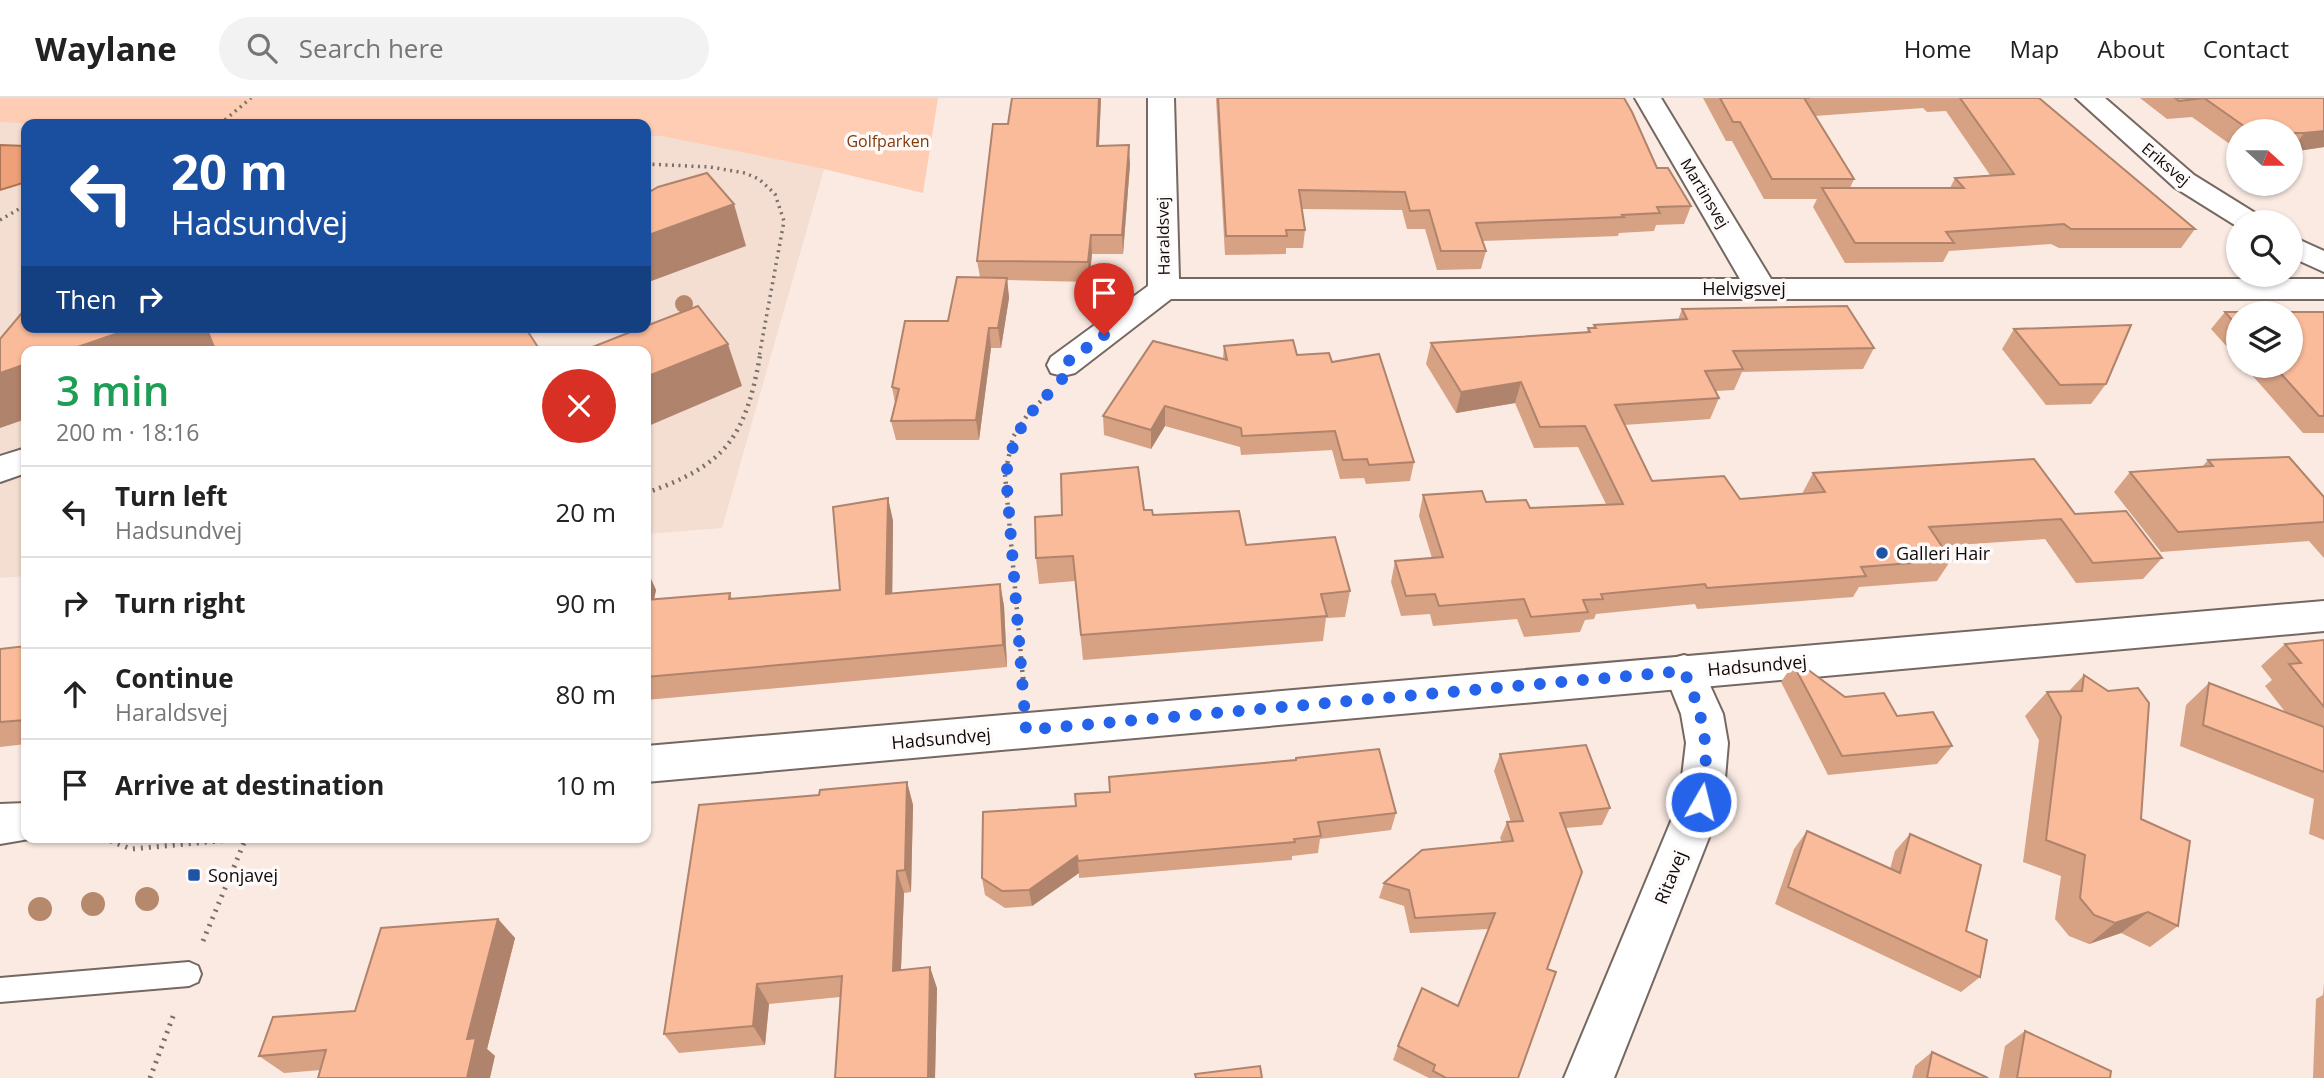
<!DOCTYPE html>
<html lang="en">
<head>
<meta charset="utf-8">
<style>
	body { margin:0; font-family:"Open Sans",sans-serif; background:#f2f2f2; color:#222; height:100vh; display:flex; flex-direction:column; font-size:26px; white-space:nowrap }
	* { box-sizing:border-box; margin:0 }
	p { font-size:23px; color:#767676 }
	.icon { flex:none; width:38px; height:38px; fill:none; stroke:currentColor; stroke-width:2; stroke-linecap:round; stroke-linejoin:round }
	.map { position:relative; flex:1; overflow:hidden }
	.details { position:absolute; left:21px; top:248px; width:630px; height:497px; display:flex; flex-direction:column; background:#fff; border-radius:14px; box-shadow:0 2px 5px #0004 }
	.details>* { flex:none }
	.hud { position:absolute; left:21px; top:21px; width:630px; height:214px; border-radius:14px; box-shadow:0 2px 5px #0004; background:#1a4fa0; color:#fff; overflow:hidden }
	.needle { width:46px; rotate:111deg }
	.controls { position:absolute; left:2226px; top:21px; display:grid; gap:14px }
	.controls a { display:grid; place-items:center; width:77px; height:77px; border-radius:50%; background:#fff; box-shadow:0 2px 5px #0004; font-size:35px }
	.pin { position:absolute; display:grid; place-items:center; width:60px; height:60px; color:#fff; margin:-72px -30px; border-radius:50% 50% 50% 0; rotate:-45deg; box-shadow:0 0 7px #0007 }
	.pin .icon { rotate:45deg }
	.me { position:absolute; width:77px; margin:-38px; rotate:8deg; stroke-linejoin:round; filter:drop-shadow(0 0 5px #0008) }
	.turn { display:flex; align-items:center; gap:24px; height:147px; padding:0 35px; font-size:32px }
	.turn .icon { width:91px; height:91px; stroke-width:2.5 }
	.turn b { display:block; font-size:49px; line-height:60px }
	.then { display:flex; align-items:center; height:66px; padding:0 35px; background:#0003; gap:14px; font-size:26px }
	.round { display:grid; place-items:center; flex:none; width:74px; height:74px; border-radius:37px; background:#f2f2f2 }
	.overview { display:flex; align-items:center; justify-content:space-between; height:119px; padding:0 35px }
	h1 { font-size:42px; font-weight:600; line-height:52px; color:#1e9e55 }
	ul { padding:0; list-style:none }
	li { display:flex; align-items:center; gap:21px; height:91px; padding:0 35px; border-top:2px solid #e0e0e0 }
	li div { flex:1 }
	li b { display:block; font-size:26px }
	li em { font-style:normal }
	header { display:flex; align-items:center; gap:42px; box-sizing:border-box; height:98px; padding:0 35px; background:#fff; border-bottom:2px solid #e0e0e0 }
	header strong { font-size:33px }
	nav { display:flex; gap:38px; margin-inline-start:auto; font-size:24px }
	.search { width:490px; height:63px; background:#f2f2f2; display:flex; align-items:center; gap:18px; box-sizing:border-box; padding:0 24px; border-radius:38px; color:#767676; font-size:26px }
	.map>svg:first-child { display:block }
</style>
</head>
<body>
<header>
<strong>Waylane</strong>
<div class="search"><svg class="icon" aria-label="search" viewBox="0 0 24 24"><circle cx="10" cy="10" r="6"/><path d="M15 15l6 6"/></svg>Search here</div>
<nav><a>Home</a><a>Map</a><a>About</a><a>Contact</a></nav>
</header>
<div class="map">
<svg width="2324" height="980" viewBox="0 0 2324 980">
	<rect width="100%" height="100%" fill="#faeae2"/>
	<polygon fill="#f4ddd1" points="0,24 34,26 26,26 26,229 646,229 646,38 661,38 824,71 722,430 646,436 646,254 26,254 26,478 0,480"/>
	<polygon fill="#fecdb4" points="0,0 938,0 923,95 824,71 661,38 646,38 646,26 34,26 0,24"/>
	<polygon fill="#eea178" stroke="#ab7457" stroke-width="2" points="0,47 26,48 26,84 0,92"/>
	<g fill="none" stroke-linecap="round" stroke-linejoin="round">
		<g stroke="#756861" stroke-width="4">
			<polygon id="lane" points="189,864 198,868 201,876 198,884 189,888 0,904 0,880"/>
		</g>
		<g stroke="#756861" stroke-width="4">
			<g id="street">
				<polygon points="1148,0 1174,0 1179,181 1740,181 1635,0 1661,0 1771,181 2324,181 2324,201 1171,201 1075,275 1063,278 1051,275 1047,267 1051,259 1148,188"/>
				<polygon points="2076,0 2105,0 2194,77 2260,118 2265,124 2238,124 2238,129 2174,89"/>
				<polygon points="2291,138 2324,153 2324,174 2291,159"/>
				<polygon points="26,350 26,375 0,384 0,358"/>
				<polygon points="1684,557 1698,561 1723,616 1728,645 1723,704 1614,980 1564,980 1679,704 1686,645 1681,616 1664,573 1670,561"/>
			</g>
		</g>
		<g stroke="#756861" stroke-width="4">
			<g id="secondary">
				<polygon points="2324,503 2324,533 646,684 646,648"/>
				<polygon points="26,705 26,740 35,740 0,746 0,706"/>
			</g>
		</g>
		<g stroke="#7a706b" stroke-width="3.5" stroke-dasharray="2 4.5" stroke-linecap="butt">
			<polyline points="220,26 251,0"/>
			<polyline points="646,66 710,69 745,75 759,81 775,96 784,123 759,259"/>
			<polyline points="0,122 26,107"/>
		</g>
		<g stroke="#7a706b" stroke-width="4.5" stroke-dasharray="2 5" stroke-linecap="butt">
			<path d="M646,395C726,367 745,340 760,258"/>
			<polyline points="1023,581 1005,376 1013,339 1028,316 1047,297"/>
		</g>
		<g stroke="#7a706b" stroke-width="5" stroke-dasharray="2 6" stroke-linecap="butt">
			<polyline points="1023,579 1024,593"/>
			<polyline points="103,740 131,751 252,740"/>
			<polyline points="203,843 246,740"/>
			<polyline points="150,980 175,913"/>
		</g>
		<use href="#lane" fill="#fff" fill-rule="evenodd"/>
		<use href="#street" fill="#fff" fill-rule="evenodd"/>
		<use href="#secondary" fill="#fff" fill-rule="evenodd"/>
	</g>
	<g fill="#b6896c">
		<circle cx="684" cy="206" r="9"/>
		<circle cx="147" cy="801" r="12"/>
		<circle cx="93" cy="806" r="12"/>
		<circle cx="40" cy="811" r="12"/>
	</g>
	<g fill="#d7a184" fill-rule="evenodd">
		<polygon points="1101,0 1099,48 1130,66 1123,156 1092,156 1089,184 1007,182 1009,200 1001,250 991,250 979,342 896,342 891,323 895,305 892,289 948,223 980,179 977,163 1008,26"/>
		<polygon points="1216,0 1624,0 1657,70 1691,108 1684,126 1656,127 1654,133 1619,135 1618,138 1482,143 1486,153 1481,171 1437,172 1425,131 1407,131 1402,112 1302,111 1305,132 1303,150 1286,150 1286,156 1225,157"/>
		<path d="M1703,0H2039L2195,131L2181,150H2059L2051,146L1949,153L1943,164L1845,165L1813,109L1817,101H1764L1732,43H1726ZM1923,10L1927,14L1946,13L1990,77L1955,80L1950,90H1850L1854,81L1815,18Z"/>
		<polygon points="2140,0 2324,0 2324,49 2291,54 2291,33 2238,33 2238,52 2192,19 2167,21"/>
		<polygon points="1682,211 1874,250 1863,271 1742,274 1734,292 1716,293 1719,300 1710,321 1624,327 1652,383 1740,401 1802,396 1813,375 2075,416 2162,460 2143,481 2076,485 2045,441 1942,448 1951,462 1937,483 1859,489 1853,499 1697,511 1695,506 1596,516 1594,521 1585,522 1580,534 1524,539 1517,521 1433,528 1430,516 1401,518 1391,484 1395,463 1432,460 1419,418 1423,397 1530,410 1606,406 1578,349 1534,350 1515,305 1456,315 1426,266 1431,245 1587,234 1588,230 1593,230 1594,227 1678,222"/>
		<polygon points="2225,214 2324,214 2324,335 2303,335 2244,268 2291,268 2238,215 2238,261 2211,231"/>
		<polygon points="2014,231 2106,286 2091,306 2046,307 2002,251"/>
		<polygon points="1224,248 1297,257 1332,264 1414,364 1410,383 1366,386 1364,380 1340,381 1332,352 1241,357 1240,349 1165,328 1151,351 1104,337 1103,318 1223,261"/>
		<polygon points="2208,362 2324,399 2324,460 2309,443 2161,454 2114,394 2130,374 2202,369"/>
		<polygon points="888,400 893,423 892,496 1000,486 1004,508 1007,569 646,602 646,470 656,492 654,501 730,495 732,501 840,492"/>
		<polygon points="1144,412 1153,417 1246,447 1350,493 1345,519 1326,520 1323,543 1083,562 1075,483 1039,486 1036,460 1062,417"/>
		<polygon points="2324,542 2324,742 2309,736 2314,701 2180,648 2186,607 2209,585 2286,615 2265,588 2272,582 2261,568 2285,546"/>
		<polygon points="26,548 26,646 0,649 0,551"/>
		<polygon points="1793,566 1845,599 1897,618 1952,648 1937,666 1828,677 1781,584"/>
		<polygon points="2084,577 2141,721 2178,828 2150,849 2121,835 2089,846 2069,838 2055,821 2061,778 2023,764 2039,642 2025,618 2047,594 2069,593"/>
		<polygon points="1500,656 1610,710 1602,727 1565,730 1547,871 1518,980 1429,980 1393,962 1398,948 1458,908 1489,831 1410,835 1404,808 1379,800 1384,785 1502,744 1500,740 1507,724 1511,724 1494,673"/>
		<polygon points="1296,660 1396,715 1391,732 1320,741 1318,755 1292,758 1292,762 1079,780 1079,775 1032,808 1005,810 985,797 982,780 1110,694 1295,662"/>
		<polygon points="907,684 913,707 911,794 904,795 901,872 937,890 935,980 835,980 840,899 769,906 765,947 679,955 664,936 819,697"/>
		<polygon points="1807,733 1890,771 1895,753 1910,736 1966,833 1980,879 1961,894 1775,806 1794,751"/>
		<polygon points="498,821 515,840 487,951 495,958 284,975 259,958 355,913"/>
		<polygon points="2324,885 2324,980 2313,980 2316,901 2323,897"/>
		<polygon points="2025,933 2110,980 1999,980 2005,948"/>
		<polygon points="1932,954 1988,980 1912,980 1915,968"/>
	</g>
	<g fill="#af836c">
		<polygon points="1099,0 1101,0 1098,67 1097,48"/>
		<polygon points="2324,33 2324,49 2291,54 2304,35"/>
		<polygon points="1129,47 1130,66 1123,156 1122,137"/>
		<polygon points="734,106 746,148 646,185 646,138"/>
		<polygon points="1091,137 1092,156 1089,184 1088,164"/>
		<polygon points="1007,180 1009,200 1001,250 998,230"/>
		<polygon points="136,229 213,229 219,254 63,254"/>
		<polygon points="989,230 991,250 979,342 976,322"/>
		<polygon points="728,246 742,288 646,329 646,279"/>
		<polygon points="0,254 26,266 26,321 0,330"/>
		<polygon points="1521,284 1515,305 1456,315 1461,294"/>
		<polygon points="1165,308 1165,328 1151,351 1151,332"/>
		<polygon points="888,400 893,423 892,519 886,496"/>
		<polygon points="646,470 656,492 649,525 646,519"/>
		<polygon points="1000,486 1004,508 1007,569 1003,547"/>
		<polygon points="907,684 913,707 911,794 905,772"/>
		<polygon points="1077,758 1079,775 1032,808 1029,792"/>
		<polygon points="897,773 904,795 900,893 893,873"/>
		<polygon points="2148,814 2121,835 2089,846 2115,825"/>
		<polygon points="498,821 515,840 487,951 495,958 490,980 467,980 467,941"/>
		<polygon points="930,869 937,890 935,980 928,980"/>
		<polygon points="757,886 769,906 765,947 753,928"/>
	</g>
	<g fill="#fabb9a" stroke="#af836c" stroke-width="2">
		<polygon points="1012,0 1099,0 1097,48 1129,47 1122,137 1091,137 1088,164 977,163 993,26 1008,26"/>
		<polygon points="1218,0 1624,0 1632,14 1657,70 1668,70 1691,108 1657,109 1660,115 1622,117 1624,119 1476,125 1486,153 1441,153 1429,112 1410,113 1405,94 1299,92 1305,132 1286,132 1287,138 1226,138"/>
		<polygon points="1720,0 1810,0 1804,0 1854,81 1772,81 1740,24 1733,24"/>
		<polygon points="1960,0 2039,0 2195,131 2071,131 2064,126 1946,134 1954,145 1855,145 1822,90 1964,90 1955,80 2014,76"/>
		<polygon points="2175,0 2324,0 2324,33 2304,35 2291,35 2291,33 2251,33 2204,0 2179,3"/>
		<polygon points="707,75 734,106 646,138 646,96 658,89"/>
		<polygon points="957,179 1007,180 998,230 989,230 976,322 891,323 899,291 892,289 905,223 948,223"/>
		<polygon points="698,208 728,246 646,279 646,254 580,254 643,229 646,229 646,228"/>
		<polygon points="1847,208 1874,250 1733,253 1743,271 1705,273 1719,300 1615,307 1652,383 1724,378 1740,401 1825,394 1813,375 2034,361 2075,416 2126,413 2162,460 2093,465 2061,421 1929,429 1951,462 1861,469 1866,478 1707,490 1705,486 1601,496 1603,501 1583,502 1588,514 1531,519 1524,501 1439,508 1435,496 1406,498 1395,463 1443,459 1423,397 1482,393 1486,404 1526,402 1530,410 1623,406 1585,328 1540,329 1521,284 1461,294 1431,245 1590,234 1588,230 1596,230 1594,227 1687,221 1682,211"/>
		<polygon points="26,210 26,229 136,229 63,254 26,254 26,266 0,275 0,241"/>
		<polygon points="2225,214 2324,214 2324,318 2319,318 2274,268 2291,268 2291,215 2238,215 2238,229"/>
		<polygon points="2131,227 2106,286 2060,287 2014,231"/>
		<polygon points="206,229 525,229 541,254 216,254"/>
		<polygon points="1293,242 1297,257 1329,255 1332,264 1379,256 1414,364 1369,367 1367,361 1343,362 1335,333 1242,338 1241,330 1165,308 1151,332 1103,318 1153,243 1227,262 1224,248"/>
		<polygon points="2289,359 2324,399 2324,424 2178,434 2130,374 2213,368 2208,362"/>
		<polygon points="1138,369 1144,412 1152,412 1153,417 1239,413 1246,447 1335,439 1350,493 1321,496 1327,518 1081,537 1073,458 1036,460 1035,419 1062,417 1061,376"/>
		<polygon points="888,400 886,496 1000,486 1003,547 646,579 646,502 730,495 729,501 840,492 833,409"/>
		<polygon points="2324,542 2324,609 2289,566 2301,565 2285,546"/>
		<polygon points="26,548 26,622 0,624 0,551"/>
		<polygon points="1799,565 1845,599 1884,595 1897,618 1933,614 1952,648 1842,658 1793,566"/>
		<polygon points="2084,577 2108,593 2138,590 2149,605 2141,721 2190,743 2178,828 2148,814 2115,825 2094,817 2080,800 2085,757 2046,742 2061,619 2047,594 2082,593"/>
		<polygon points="2209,585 2324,629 2324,674 2203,627"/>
		<polygon points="1586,647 1610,710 1560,715 1582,774 1547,871 1556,874 1518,980 1446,980 1433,973 1435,967 1398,948 1422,890 1458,908 1495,815 1415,820 1409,792 1384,785 1422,752 1513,743 1507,724 1523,723 1500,656"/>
		<polygon points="1379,651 1396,715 1318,724 1321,738 1294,741 1295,744 1078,763 1077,758 1029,792 1002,793 982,780 983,714 1076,708 1075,696 1110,694 1109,679 1296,662 1296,660"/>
		<polygon points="907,684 905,772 897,773 893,873 930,869 928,980 835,980 842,878 757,886 753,928 664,936 699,707 819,697 820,692"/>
		<polygon points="1807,733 1900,775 1910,736 1981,767 1966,833 1987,842 1980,879 1788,789"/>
		<polygon points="498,821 467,941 476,940 467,980 318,980 326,952 259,958 273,919 355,913 381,830"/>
		<polygon points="2025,933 2111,973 2110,980 2017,980"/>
		<polygon points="1932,954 1988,980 1927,980"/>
		<polygon points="1260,968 1262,980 1196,980 1195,976"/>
	</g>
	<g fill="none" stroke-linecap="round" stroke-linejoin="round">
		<path stroke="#2563eb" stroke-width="12" stroke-dasharray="0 21.6" d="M1104,237L1063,267L1062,282C1028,316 1016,327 1006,376L1026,632L1684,573C1705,622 1711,650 1701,704"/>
	</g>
	<g fill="#1d54a6" stroke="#fdfaf9" stroke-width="2.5">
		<circle cx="1882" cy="455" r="7"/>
		<rect x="187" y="770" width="14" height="14" rx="3.5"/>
	</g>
	<g text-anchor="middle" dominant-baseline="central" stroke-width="7" stroke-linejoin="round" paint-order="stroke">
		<g font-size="16" fill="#7f3a0b" stroke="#fdfaf9">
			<text x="888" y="43">Golfparken</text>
		</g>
		<g font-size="16" fill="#100b09" stroke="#fdfaf9">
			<text transform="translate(2166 66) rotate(40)">Eriksvej</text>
			<text transform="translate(1705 95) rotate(59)">Martinsvej</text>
			<text transform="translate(1163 138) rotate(-91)">Haraldsvej</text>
		</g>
		<g font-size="18" fill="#100b09" stroke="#fdfaf9">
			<text x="1744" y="190">Helvigsvej</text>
			<text transform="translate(1757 567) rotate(-5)">Hadsundvej</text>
			<text transform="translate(941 640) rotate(-5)">Hadsundvej</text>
			<text transform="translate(1670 779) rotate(-68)">Ritavej</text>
		</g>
		<g font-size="18" fill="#100b09" stroke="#fdfaf9" text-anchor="start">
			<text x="1896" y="455">Galleri Hair</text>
			<text x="208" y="777">Sonjavej</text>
		</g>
	</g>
</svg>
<div class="controls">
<a><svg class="needle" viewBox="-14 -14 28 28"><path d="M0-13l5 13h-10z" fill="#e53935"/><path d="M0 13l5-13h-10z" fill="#767676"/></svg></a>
<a><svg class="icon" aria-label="search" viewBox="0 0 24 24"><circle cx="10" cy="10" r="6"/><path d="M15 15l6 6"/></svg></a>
<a><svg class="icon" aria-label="layers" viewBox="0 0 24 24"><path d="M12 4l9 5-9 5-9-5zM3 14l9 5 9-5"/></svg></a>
</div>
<div class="pin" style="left:1104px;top:237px;background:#d93025"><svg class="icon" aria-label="arrive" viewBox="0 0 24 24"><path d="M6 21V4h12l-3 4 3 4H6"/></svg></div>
<svg class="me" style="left:1701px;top:704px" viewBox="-20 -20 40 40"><circle r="17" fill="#2563eb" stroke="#fff" stroke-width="3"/><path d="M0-11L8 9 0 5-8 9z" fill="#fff"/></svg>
<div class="hud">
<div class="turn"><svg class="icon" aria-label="left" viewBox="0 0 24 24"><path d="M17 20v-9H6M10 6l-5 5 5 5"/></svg><div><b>20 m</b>Hadsundvej</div></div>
<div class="then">Then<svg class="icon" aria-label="right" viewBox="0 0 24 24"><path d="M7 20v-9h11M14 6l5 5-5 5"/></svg></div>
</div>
<section class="details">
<div class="overview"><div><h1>3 min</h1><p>200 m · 18:16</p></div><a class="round" style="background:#d93025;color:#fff"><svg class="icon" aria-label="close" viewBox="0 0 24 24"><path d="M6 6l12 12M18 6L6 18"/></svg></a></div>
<ul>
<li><svg class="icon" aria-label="left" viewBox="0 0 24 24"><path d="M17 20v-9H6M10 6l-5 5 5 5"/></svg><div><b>Turn left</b><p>Hadsundvej</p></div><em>20 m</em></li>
<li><svg class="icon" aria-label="right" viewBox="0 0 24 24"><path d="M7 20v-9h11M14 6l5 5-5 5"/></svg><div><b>Turn right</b></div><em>90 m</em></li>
<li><svg class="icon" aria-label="ahead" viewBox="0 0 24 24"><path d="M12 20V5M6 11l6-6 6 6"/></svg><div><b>Continue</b><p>Haraldsvej</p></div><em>80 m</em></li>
<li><svg class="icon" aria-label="arrive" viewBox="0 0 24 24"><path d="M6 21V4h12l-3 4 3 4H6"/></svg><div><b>Arrive at destination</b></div><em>10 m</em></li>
</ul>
</section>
</div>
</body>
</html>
